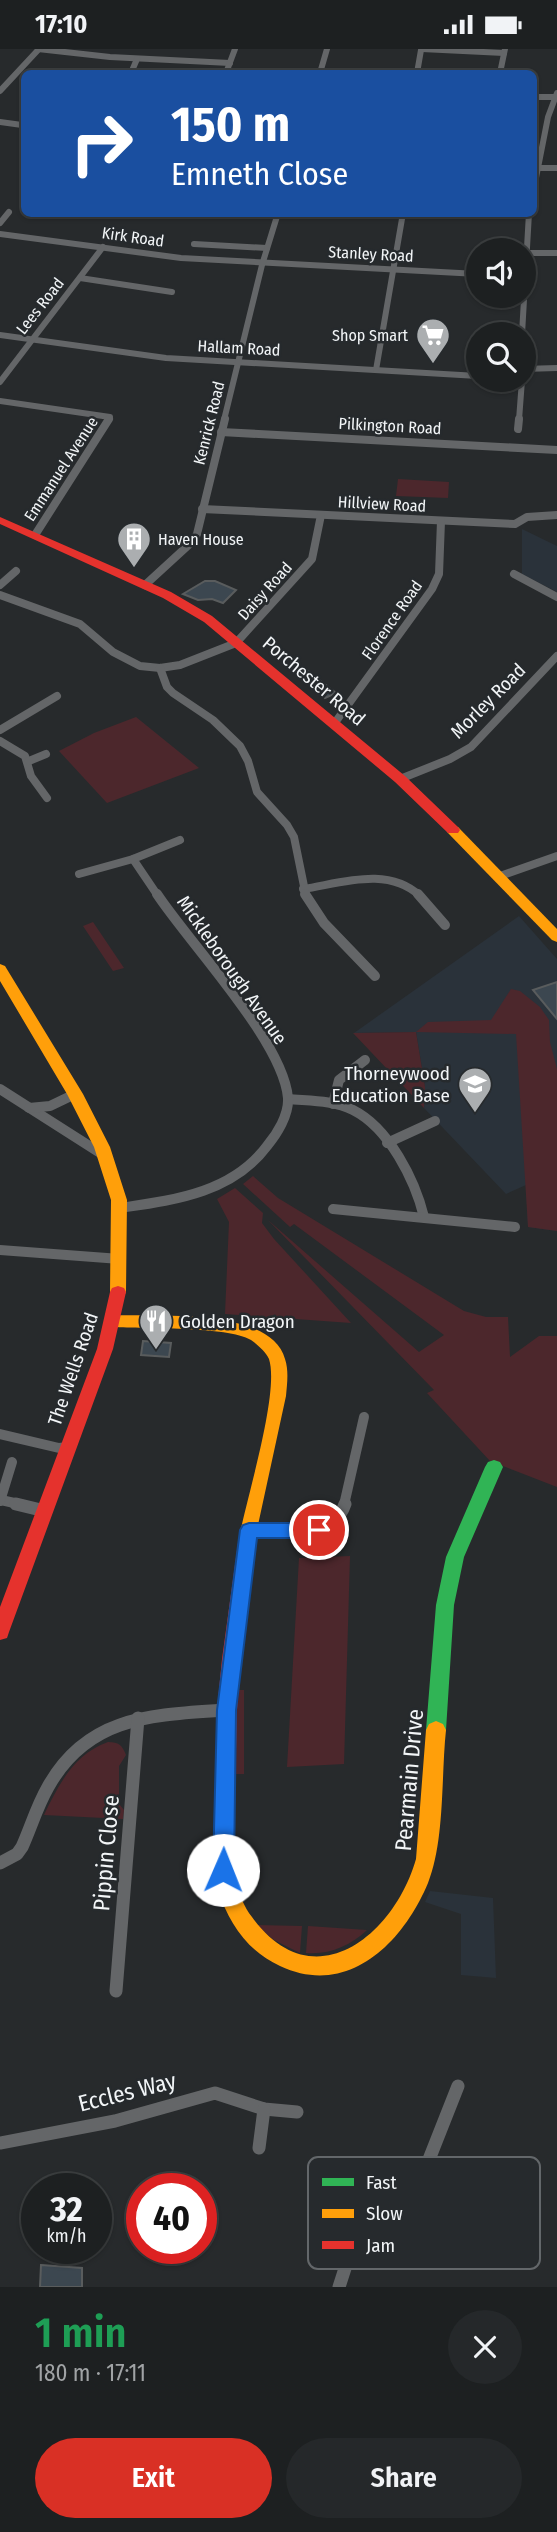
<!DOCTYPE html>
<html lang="en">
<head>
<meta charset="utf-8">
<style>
	body { margin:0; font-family:"Fira Sans Condensed",sans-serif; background:#25282a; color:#f1f3f6; height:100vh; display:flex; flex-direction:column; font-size:26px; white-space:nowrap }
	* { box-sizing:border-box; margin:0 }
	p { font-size:23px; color:#a0a3a5 }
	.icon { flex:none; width:38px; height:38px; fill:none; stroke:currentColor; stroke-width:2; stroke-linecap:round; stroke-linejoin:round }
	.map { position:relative; height:2238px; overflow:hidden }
	.sheet { display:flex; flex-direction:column; background:#1d2021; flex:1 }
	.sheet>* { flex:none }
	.banner { position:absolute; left:21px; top:21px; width:516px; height:147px; border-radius:10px; box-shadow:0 2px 5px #0004,0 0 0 2px #3b3e3f; background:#1a4fa0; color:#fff; overflow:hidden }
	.tools { position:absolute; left:466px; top:189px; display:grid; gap:14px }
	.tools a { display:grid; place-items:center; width:70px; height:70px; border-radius:50%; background:#1d2021; box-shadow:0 2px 5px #0004,0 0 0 2px #3b3e3f; font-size:35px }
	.speed { position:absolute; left:21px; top:2124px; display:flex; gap:14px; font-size:35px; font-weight:700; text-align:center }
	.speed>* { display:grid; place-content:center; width:91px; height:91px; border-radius:50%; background:#1d2021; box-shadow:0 2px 5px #0004,0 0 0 2px #3b3e3f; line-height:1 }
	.speed small { font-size:18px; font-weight:400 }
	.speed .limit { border:10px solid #d22; background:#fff; color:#111 }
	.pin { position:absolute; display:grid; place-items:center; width:60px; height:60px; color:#fff; margin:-30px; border:4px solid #fff; border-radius:50%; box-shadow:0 2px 7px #0007 }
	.me { position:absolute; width:77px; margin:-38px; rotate:1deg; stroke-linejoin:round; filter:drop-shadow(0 0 5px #0008) }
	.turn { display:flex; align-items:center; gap:24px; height:147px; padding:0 35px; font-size:32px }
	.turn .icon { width:91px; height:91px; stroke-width:2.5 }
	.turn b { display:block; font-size:49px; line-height:60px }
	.round { display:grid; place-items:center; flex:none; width:74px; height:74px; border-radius:37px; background:#25282a }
	.overview { display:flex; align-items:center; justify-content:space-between; height:119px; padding:0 35px }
	h1 { font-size:42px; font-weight:600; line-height:52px; color:#1e9e55 }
	.primary-button { display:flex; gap:14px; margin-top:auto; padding:14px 35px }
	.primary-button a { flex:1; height:80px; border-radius:42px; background:#d93025; color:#fff; font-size:28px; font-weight:600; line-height:80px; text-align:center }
	.primary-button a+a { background:#25282a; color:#f1f3f6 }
	.status { display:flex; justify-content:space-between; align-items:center; height:49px; padding:0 35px; background:#1d2021; direction:ltr }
	.status svg { height:19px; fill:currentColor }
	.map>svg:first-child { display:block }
</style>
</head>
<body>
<div class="status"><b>17:10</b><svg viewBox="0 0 49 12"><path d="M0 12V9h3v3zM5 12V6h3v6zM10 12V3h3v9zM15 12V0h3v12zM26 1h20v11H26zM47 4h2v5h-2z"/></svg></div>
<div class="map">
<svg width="557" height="2238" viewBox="0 0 557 2238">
	<rect width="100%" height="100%" fill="#272a2c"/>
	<g fill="#2a323a">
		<polygon points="522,480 557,497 557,543 522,525"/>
		<polygon points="519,867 557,910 557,1182 528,1178 526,1136 506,1145 424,1059 425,1038 416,983 354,984"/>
		<polygon points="430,1842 493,1849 496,1929 461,1926 461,1865 425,1853"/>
	</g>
	<g fill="#4c272c">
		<polygon points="398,430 449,433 448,449 396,447"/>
		<polygon points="136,668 199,719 107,754 59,702 94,684"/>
		<polygon points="93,873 124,919 113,922 83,877"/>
		<polygon points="511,940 520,942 540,958 549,971 550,993 557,1020 557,1182 528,1178 516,985 416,983 425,1038 424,1059 353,984 416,983 428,973 491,971"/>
		<polygon points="253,1127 278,1149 464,1262 486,1268 508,1268 510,1308 539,1287 557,1287 557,1438 490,1412 427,1344 434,1341 268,1171 419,1303 444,1286 294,1175 290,1178 243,1135"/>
		<polygon points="235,1139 263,1164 262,1174 274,1190 351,1274 225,1265 229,1173 217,1150"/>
		<polygon points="350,1507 344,1715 287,1718 299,1509"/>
		<rect x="234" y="1641" width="10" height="84"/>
		<path d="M108,1693C119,1693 122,1696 126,1706L119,1717V1755L124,1761L123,1770L44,1766C59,1735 74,1705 108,1693Z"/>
		<polygon points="256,1876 302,1877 300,1904 274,1891"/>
		<path d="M308,1877L367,1881C350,1897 329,1906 306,1904Z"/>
	</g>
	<g fill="#3c4750" stroke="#595c5d" stroke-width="2">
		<polygon points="205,532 215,532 236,541 223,554 212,550 198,551 183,545"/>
		<polygon points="308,622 336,644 325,649 302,630"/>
		<polygon points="557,933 557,970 533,941"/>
		<polygon points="143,1292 171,1294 169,1308 141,1306"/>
		<polygon points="41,2216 82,2219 82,2238 40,2238"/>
	</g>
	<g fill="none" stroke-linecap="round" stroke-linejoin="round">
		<g stroke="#646668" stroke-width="6">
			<polyline points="38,0 110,8 230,14"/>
			<polyline points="422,0 504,4"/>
			<polyline points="131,24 137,10"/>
			<polyline points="226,24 235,0"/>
			<polyline points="320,24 327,0"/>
			<polyline points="417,24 421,1"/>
			<polyline points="500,24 505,0"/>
			<polyline points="0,42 39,0"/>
			<polyline points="534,48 555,48"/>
			<polyline points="0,73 22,76"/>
			<polyline points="538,119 557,119"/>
			<polyline points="534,139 548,68 557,44"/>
			<polyline points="0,174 9,163"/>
			<polyline points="0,185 181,209 478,225"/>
			<polyline points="194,195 267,199"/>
			<polyline points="528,204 557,204"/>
			<polyline points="80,229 172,243"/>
			<polyline points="522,285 529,164"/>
			<polyline points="0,286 166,309 478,327"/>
			<polyline points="523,320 557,319"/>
			<polyline points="376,321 403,164"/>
			<polyline points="0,333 103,198"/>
			<polyline points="0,352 110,368 108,371"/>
			<polyline points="224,371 262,216 278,164"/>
			<polyline points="519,371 522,331"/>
		</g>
		<g stroke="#646668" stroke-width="8">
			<polyline points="518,380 519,370"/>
			<polyline points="221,383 557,401"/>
			<polyline points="202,460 515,475 527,468 557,466"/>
			<polyline points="35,486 109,370"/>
			<polyline points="514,525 557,548"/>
			<polyline points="0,536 16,522"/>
			<polyline points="145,536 193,492 197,485 225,370"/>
			<polyline points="0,546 80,575 113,603 140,617 160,619 180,616 236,594 312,510 321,466"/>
			<polyline points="160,619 167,638 173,644 213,671 240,697 248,712 257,743 287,776 294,788 306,847"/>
			<polyline points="334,675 432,540 439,525 441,472"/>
			<polyline points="0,681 57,647"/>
			<polyline points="0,692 25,707 31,727 47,749"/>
			<polyline points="29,712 46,705"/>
			<polyline points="400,730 450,710 471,698 557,607"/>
			<polyline points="133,810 158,847"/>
			<polyline points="79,825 133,810 180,791"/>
			<polyline points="500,827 557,807"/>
			<path d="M303,840C342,834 388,817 420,847"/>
		</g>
		<g stroke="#646668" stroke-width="10">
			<polyline points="305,845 324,874 375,927"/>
			<polyline points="418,845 445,876"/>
			<polyline points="0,1040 105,1107"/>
			<path d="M288,1050C309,1052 333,1051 353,1061C389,1079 415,1131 424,1168"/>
			<polyline points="333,1055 339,1031 365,1011"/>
			<polyline points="29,1059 50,1057 75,1045"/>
			<polyline points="387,1094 435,1072"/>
			<path d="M120,1159C174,1151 232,1144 267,1097C277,1085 289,1066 288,1049C283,992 190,895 157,845"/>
			<polyline points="333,1160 515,1178"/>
			<polyline points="0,1201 120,1210"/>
			<polyline points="0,1385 59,1399 68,1398"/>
			<polyline points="1,1451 23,1456"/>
			<polyline points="0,1452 12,1413"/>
			<polyline points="344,1456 364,1368"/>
		</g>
		<g stroke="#646668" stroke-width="13">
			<polyline points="16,1455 45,1462"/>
			<path d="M249,1481C282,1481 332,1493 345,1455"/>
			<path d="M0,1814L17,1805L22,1798C31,1778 37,1757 48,1738C88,1666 153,1666 227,1661"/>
			<polyline points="116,1942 138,1669"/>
			<polyline points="0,2094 115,2072 215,2044 264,2060 297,2063"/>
			<polyline points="259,2099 264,2060"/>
			<polyline points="339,2238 349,2207 370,2197 385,2153 428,2113 458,2037"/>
		</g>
		<polygon fill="#30b455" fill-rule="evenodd" points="494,1411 500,1413 503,1418 464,1508 454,1556 446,1681 443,1687 436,1690 429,1687 426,1681 436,1556 446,1508 485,1418 488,1413"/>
		<g fill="#ff9f0a" fill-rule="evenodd">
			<polygon points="453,777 458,778 557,880 557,893 552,891 448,784 446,781 448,778"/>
			<polygon points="0,915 5,917 83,1045 110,1098 127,1151 126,1243 124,1247 112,1247 110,1243 111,1151 94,1098 67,1045 0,932"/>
			<path d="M113,1266C156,1268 271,1258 285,1310C289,1322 287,1335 286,1347L253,1499L247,1502L241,1499L238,1494C245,1454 280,1344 269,1310C266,1303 257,1295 251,1291C227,1277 144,1280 113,1278L107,1277L105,1272L107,1267Z"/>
			<path d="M436,1672L443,1675L446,1681C441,1728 445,1791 428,1834C403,1894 348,1949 280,1917C247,1902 229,1874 218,1841L221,1834L228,1831L235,1834C240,1846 244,1858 252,1868C313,1952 394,1887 416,1810L426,1681L429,1675Z"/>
		</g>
		<g fill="#e5322d" fill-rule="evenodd">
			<polygon points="0,468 171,543 212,567 405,727 458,778 460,781 458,784 448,784 395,733 204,573 163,549 0,475"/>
			<polygon points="118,1237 124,1239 126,1243 113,1300 9,1583 7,1589 0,1591 0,1558 97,1300 110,1243 112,1239"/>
			<polygon points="247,1486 253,1489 256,1494 240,1610 237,1661 233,1821 238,1841 235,1848 228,1851 221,1848 213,1821 217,1661 222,1610 238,1494 241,1489"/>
		</g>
	</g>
	<polygon fill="#1a73e8" stroke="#114b97" stroke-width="2" points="249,1474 319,1474 326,1476 329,1481 326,1487 319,1489 257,1489 236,1661 234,1821 231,1828 223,1830 216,1828 213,1821 217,1661 240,1481 243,1476"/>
	<defs>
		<g id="supermarket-pin" transform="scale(1.75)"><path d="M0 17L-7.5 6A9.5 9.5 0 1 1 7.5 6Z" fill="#abaeb0" stroke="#262a2d"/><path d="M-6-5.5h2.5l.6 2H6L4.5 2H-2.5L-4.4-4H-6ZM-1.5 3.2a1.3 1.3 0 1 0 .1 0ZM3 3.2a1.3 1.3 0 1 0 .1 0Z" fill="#fff"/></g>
		<g id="building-pin" transform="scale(1.75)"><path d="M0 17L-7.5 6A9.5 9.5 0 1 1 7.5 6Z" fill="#abaeb0" stroke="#262a2d"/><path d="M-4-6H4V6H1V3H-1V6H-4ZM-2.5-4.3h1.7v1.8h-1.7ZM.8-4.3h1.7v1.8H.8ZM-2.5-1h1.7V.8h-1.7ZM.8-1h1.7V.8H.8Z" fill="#fff"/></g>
		<g id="school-pin" transform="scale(1.75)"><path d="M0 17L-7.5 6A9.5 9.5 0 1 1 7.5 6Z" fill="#abaeb0" stroke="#262a2d"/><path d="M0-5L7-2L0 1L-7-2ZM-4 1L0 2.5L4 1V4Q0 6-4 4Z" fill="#fff"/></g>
		<g id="restaurant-pin" transform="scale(1.75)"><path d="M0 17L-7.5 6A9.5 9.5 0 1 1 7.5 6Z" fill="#abaeb0" stroke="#262a2d"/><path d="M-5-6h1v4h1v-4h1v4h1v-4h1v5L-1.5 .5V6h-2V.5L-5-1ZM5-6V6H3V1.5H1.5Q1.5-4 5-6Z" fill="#fff"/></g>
	</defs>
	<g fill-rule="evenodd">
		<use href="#supermarket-pin" x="433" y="286"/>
		<use href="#building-pin" x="134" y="490"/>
		<use href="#school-pin" x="475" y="1035"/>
		<use href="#restaurant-pin" x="156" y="1272"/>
	</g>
	<g text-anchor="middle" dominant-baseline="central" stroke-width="5" stroke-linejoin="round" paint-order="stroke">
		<g font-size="16" fill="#f2f5f7" stroke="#262a2d">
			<text transform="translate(133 188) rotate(8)">Kirk Road</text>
			<text transform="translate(371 205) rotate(3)">Stanley Road</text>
			<text transform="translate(40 257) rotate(-52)">Lees Road</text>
			<text transform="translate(239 299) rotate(3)">Hallam Road</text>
			<text transform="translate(209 374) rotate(-76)">Kenrick Road</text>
			<text transform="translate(390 377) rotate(3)">Pilkington Road</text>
			<text transform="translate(61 420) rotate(-57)">Emmanuel Avenue</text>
			<text transform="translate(382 455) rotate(3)">Hillview Road</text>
			<text transform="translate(265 542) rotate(-48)">Daisy Road</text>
			<text transform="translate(392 571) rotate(-55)">Florence Road</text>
		</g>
		<g font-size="16" fill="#f2f5f7" stroke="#262a2d" text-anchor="end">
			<text x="408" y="286">Shop Smart</text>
			<text x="158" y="490" text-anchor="start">Haven House</text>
		</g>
		<g font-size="19" fill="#f2f5f7" stroke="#262a2d">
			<text transform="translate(314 632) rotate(40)">Porchester Road</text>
			<text transform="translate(488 652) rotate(-45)">Morley Road</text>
			<text transform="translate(232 921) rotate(55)">Mickleborough Avenue</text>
			<text transform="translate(73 1320) rotate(-71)">The Wells Road</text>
		</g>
		<g font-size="19" fill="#f2f5f7" stroke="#262a2d" text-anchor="end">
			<text x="450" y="1024">Thorneywood<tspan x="450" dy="22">Education Base</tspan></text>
			<text x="180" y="1272" text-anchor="start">Golden Dragon</text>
		</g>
		<g font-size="23" fill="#f2f5f7" stroke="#262a2d">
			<text transform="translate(409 1731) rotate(-85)">Pearmain Drive</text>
			<text transform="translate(106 1804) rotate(-85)">Pippin Close</text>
			<text transform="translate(127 2043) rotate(-14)">Eccles Way</text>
		</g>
	</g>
	<rect x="308" y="2108" width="232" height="112" rx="10" fill="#262a2d" stroke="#63676a" stroke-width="2"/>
	<rect x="322" y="2129" width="32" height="8" fill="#30b455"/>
	<rect x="322" y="2160" width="32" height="9" fill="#ff9f0a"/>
	<rect x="322" y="2192" width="32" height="8" fill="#e5322d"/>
	<g font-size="19" fill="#f2f5f7">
		<text x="366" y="2140">Fast</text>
		<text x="366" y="2171">Slow</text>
		<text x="366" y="2203">Jam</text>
	</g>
</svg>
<div class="tools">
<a><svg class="icon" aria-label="sound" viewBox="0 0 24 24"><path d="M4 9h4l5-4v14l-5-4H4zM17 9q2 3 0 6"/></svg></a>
<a><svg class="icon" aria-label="search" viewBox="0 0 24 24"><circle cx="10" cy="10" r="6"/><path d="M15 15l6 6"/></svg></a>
</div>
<div class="speed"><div>32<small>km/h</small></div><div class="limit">40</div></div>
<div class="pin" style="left:319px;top:1481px;background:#d93025"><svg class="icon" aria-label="arrive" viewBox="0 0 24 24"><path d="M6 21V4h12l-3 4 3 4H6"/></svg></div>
<svg class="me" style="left:223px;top:1821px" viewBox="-20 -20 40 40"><circle r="19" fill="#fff"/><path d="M0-13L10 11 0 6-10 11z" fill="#1a73e8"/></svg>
<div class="banner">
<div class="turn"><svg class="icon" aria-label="right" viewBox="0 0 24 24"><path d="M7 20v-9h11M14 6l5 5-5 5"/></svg><div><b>150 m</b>Emneth Close</div></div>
</div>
</div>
<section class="sheet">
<div class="overview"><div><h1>1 min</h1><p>180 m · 17:11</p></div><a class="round"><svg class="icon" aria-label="close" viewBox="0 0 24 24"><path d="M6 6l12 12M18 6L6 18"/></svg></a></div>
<div class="primary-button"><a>Exit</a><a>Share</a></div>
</section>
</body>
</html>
